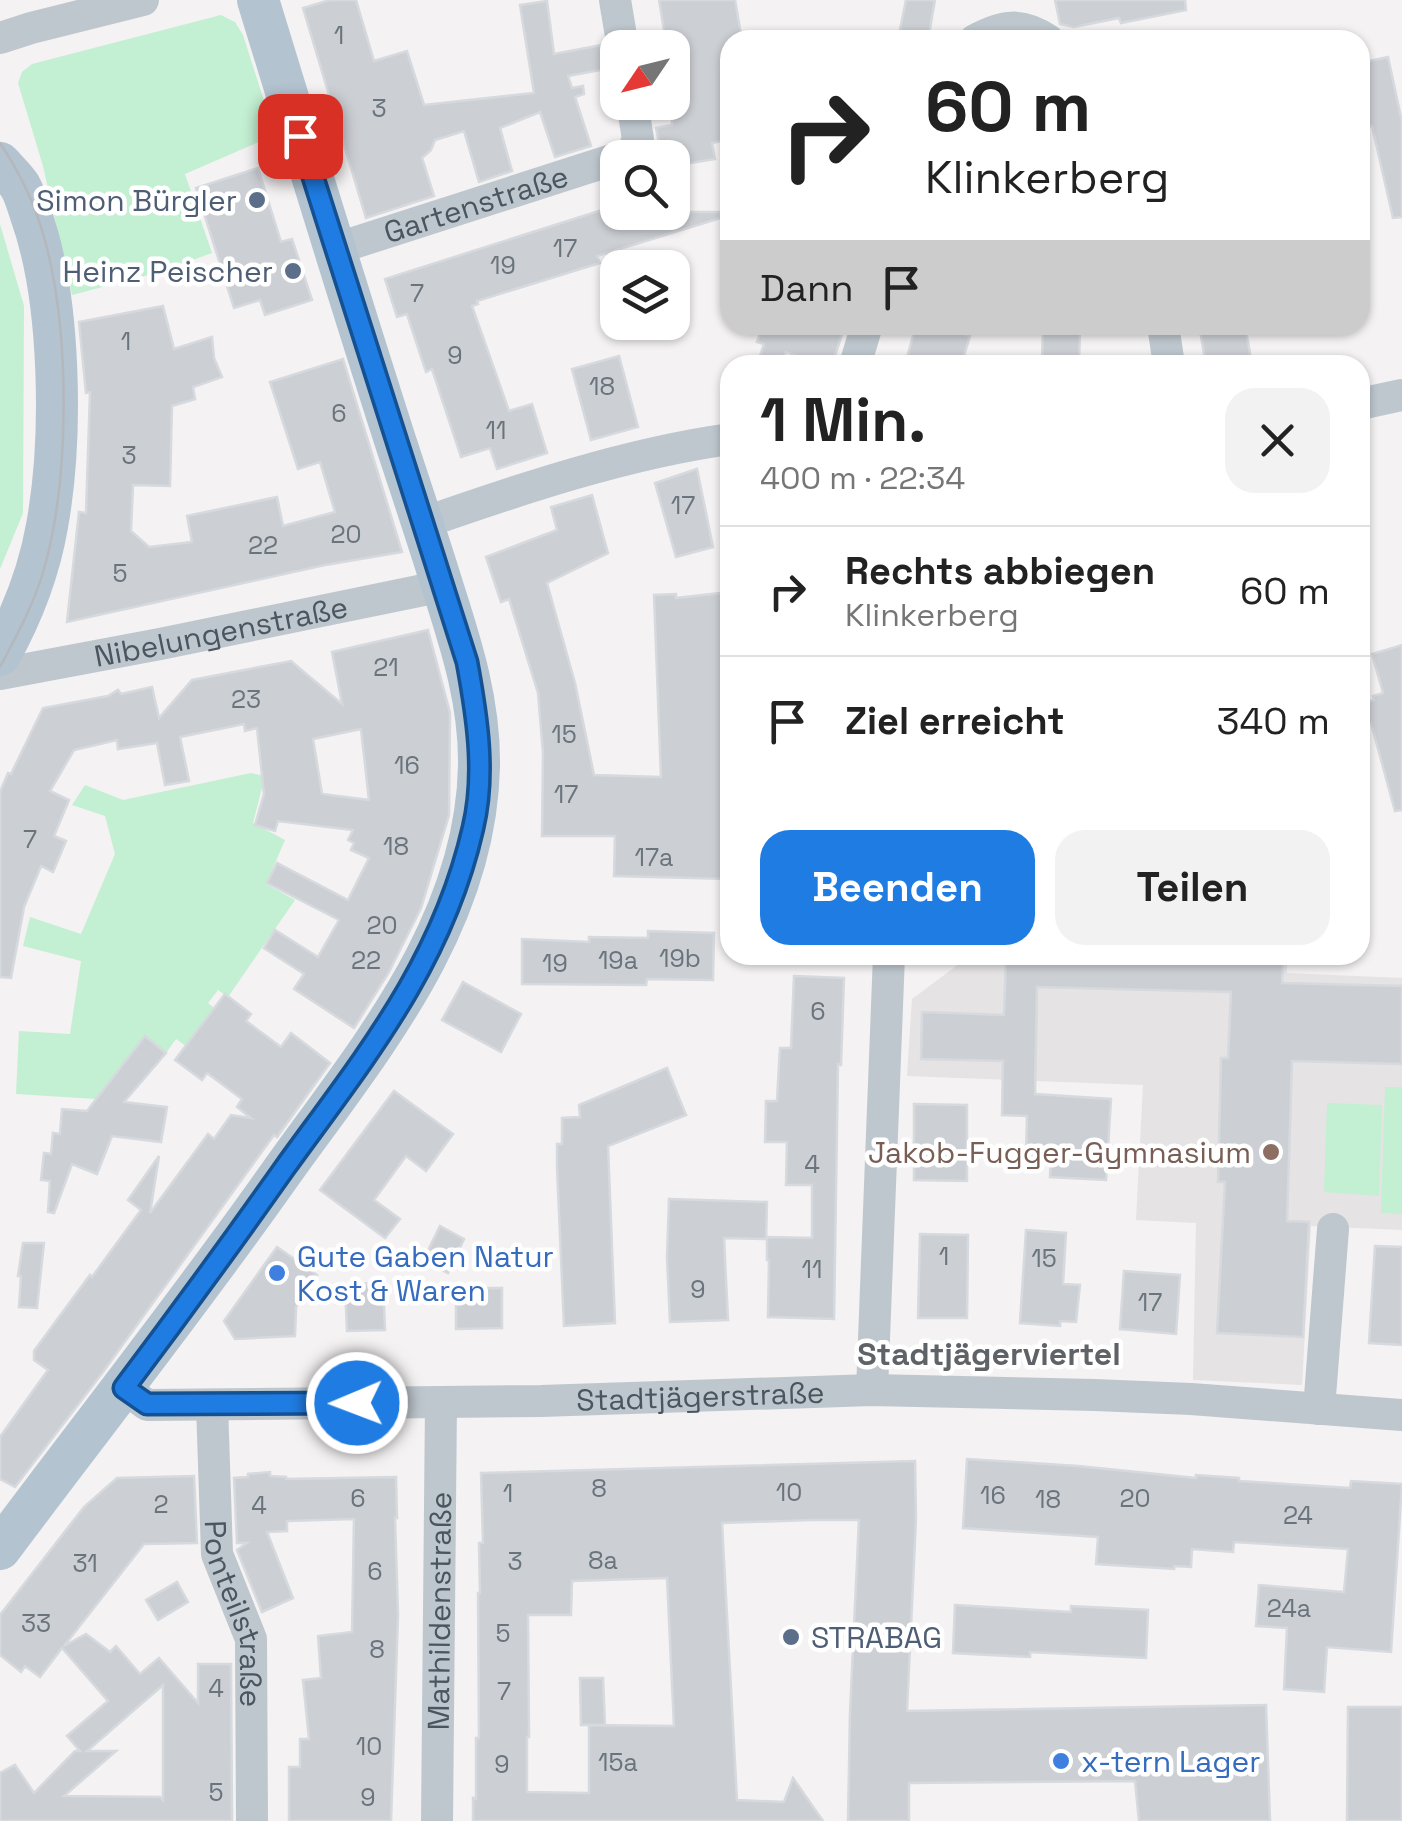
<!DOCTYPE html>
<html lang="de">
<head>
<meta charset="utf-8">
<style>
	body { margin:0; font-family:"Space Grotesk",sans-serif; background:#f2f2f2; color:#222; height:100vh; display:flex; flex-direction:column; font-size:38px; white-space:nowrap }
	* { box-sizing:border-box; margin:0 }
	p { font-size:32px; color:#767676 }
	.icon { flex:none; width:55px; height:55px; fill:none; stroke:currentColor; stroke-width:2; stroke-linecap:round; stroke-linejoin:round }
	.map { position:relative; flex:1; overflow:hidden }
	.details { position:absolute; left:720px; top:355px; width:650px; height:610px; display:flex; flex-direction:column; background:#fff; border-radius:30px; box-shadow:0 2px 8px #0004 }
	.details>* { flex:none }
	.banner { position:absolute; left:720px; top:30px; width:650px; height:305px; border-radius:30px; box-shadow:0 2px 8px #0004; background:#fff; color:#222; overflow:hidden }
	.needle { width:65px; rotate:235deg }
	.tools { position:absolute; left:600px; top:30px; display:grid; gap:20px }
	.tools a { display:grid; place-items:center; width:90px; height:90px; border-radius:20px; background:#fff; box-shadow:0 2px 8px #0004; font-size:50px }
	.pin { position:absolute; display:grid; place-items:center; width:85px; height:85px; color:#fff; margin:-42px; border-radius:20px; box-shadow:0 5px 15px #0006 }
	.me { position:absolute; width:110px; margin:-55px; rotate:269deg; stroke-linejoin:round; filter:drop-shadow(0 0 8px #0008) }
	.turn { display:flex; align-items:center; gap:35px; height:210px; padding:0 40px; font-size:45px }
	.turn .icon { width:130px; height:130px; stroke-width:2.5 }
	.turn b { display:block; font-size:70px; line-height:85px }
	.then { display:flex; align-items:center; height:95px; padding:0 40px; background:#0003; gap:20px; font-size:38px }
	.round { display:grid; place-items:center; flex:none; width:105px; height:105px; border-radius:30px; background:#f2f2f2 }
	.summary { display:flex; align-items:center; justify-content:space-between; height:170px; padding:0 40px }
	h1 { font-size:60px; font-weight:600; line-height:75px }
	.cta { display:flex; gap:20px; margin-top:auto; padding:20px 40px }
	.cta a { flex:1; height:115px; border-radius:30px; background:#1f7ce2; color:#fff; font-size:40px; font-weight:600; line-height:115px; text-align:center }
	.cta a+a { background:#f2f2f2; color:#222 }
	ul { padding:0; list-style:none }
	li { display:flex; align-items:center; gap:30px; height:130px; padding:0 40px; border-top:2px solid #e0e0e0 }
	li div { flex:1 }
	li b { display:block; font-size:38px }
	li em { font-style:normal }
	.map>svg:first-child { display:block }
</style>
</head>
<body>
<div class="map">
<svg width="1402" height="1821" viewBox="0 0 1402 1821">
	<rect width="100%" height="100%" fill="#f4f2f2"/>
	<polygon fill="#e5e3e4" points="971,955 1287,955 1287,973 1402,978 1402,1230 1311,1226 1302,1385 1193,1380 1196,1223 1136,1220 1143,1085 907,1076 912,999"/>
	<g fill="#c3efd2">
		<polygon points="221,15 235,22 243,35 275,135 185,174 212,253 156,273 72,295 43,166 18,83 22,72 32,64"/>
		<polygon points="0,224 24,306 23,513 0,569"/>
		<polygon points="251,773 265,776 253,823 285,840 266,884 295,900 228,997 218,990 208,1003 214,1008 186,1046 176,1039 166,1053 144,1037 96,1099 16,1094 19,1031 70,1034 81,961 23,946 30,917 81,934 115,854 105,816 72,805 85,785 123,800"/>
		<polygon points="1385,1087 1402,1087 1402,1214 1381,1213"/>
		<polygon points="1327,1103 1382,1105 1379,1196 1324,1192"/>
	</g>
	<g fill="#cccfd4" stroke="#d6d9dd" stroke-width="2.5" fill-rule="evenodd">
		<polygon points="330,0 356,0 374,61 407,51 424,105 534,93 520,5 547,1 554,54 602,45 604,52 610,63 611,68 568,76 572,88 583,86 584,94 575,97 591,146 555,157 540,112 500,128 512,171 479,182 464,131 435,140 431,150 422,158 434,196 366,218 303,8"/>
		<polygon points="659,0 735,0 742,40 730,40 730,139 712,143 715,159 672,166 672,158 662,158 656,128 672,125 672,48 667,48"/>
		<polygon points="906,0 935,0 928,40 898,40"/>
		<polygon points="1055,0 1185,0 1186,10 1121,23 1119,18 1074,27 1060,24"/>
		<polygon points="1388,57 1402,122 1402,217 1393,218 1372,126 1360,128 1360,63"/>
		<polygon points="258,168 281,242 292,239 312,300 265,315 260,300 234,308 196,188"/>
		<polygon points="618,205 618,212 720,212 721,218 597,256 600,263 477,301 478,304 472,306 509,411 532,404 547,453 497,469 490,448 461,457 432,369 426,372 407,314 397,317 385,279"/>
		<polygon points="163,306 174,349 212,337 214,358 222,377 193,387 195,399 172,406 170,486 133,485 131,531 149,547 192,542 187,516 277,497 283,526 335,512 320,462 298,469 270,382 343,359 402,552 325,565 67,622 79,512 86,513 90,392 86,393 79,322"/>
		<polygon points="763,325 845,325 832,365 822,365 786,352 781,365 757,365 764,344 757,342"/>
		<polygon points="916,325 931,325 970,336 961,365 905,365"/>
		<polygon points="1043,325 1080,325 1079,364 1042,363"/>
		<polygon points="1199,325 1245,325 1252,365 1206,365"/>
		<polygon points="619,356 638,427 591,440 572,369"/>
		<polygon points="697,469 713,547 676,557 655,483"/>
		<polygon points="592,495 608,553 547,583 575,683 594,775 661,777 654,595 676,594 676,598 730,592 730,879 614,876 615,836 542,836 543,753 538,693 509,599 501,602 486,557 557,530 551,507"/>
		<path d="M428,630L450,713L449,815L421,908L389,972L354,1028L294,989L304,974L264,948L275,930L318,957L339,920L267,883L277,863L348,900L369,858L351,850L354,843L348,840L353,830L278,821L275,831L255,825L264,794L257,728L245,731L244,724L180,737L189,781L165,785L157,743L118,749L117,740L74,750L50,791L69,800L54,836L66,841L53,872L41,866L24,907L11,978L0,977V792L8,773L11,774L43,708L108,696L118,690L121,694L152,687L159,718L192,680L291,661L342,704L332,652ZM361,729L369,800L322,794L313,739Z"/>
		<polygon points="1402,645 1402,810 1395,811 1371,723 1369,723 1363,703 1374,700 1373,696 1383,693 1372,654"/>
		<polygon points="648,931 714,933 713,980 647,979 646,985 522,984 522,939 589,942 589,937 648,938"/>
		<polygon points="1006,955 1283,955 1282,983 1402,986 1402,1064 1292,1061 1287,1221 1309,1222 1303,1337 1217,1333 1225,1182 1218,1182 1221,1058 1228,1058 1231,992 1037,987 1035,1094 1111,1099 1106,1180 1050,1177 1051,1157 1026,1157 1027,1116 1002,1115 1003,1061 921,1059 922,1012 1004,1015"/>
		<polygon points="794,976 844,978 841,1065 838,1064 834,1319 768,1317 769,1260 767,1260 767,1237 812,1238 812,1185 786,1185 787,1142 765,1142 766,1101 777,1101 780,1048 791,1048"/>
		<polygon points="463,982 521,1014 501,1052 442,1020"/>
		<polygon points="225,994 251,1014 246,1021 281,1047 291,1033 330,1063 277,1137 274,1135 103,1372 15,1487 0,1479 0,1437 48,1370 34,1360 34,1351 90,1275 92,1277 141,1210 128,1200 159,1156 150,1213 208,1134 214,1139 231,1115 251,1118 237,1107 242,1099 207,1073 202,1080 175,1060"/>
		<polygon points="145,1036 166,1053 124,1102 167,1107 161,1142 112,1136 97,1174 72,1164 54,1213 48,1212 50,1181 41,1180 44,1153 51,1154 53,1133 60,1134 62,1109 87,1111"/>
		<polygon points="667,1068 686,1115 608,1146 615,1323 564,1326 557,1167 557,1144 562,1144 562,1118 580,1117 579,1105"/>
		<polygon points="394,1091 453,1134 426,1171 406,1156 374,1200 400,1219 385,1238 320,1190"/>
		<polygon points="914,1104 967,1105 967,1181 914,1180"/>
		<polygon points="669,1199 767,1202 766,1239 724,1238 728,1320 670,1322 667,1258"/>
		<polygon points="440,1226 464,1239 448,1273 423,1261"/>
		<polygon points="1026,1230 1066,1233 1063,1284 1080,1285 1076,1322 1060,1321 1060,1326 1020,1323"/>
		<polygon points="920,1234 968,1235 967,1318 918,1318"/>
		<polygon points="23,1243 44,1243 37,1308 19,1307 21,1276 18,1276"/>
		<polygon points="1375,1246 1402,1247 1402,1345 1369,1343"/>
		<polygon points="277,1247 317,1275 296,1307 295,1336 235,1339 224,1321"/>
		<polygon points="1124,1271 1180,1275 1176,1334 1120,1329"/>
		<polygon points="383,1283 385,1330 347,1331 345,1284"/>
		<polygon points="456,1288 502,1288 502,1328 456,1329"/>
		<polygon points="967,1459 1078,1466 1196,1478 1196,1475 1239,1478 1239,1481 1350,1488 1351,1481 1402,1484 1391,1652 1327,1647 1324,1692 1284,1689 1287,1628 1256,1626 1259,1585 1344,1592 1348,1549 1234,1542 1233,1552 1192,1549 1191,1567 1174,1566 1174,1569 1096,1564 1098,1537 963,1528"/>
		<path d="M915,1461L916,1519L907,1711L1266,1705L1270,1821H1139L1135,1781L909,1783V1821H848L850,1713L859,1520H810L722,1523L737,1800L784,1802L793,1778L823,1821H473V1798L476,1799V1738H479L478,1593H480L479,1543H483L481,1473ZM667,1578L674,1726L589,1725V1793L527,1792V1737H529L528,1615H571L572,1581Z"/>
		<polygon points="270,1472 270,1476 286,1477 286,1479 396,1477 397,1518 395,1518 398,1615 391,1821 289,1821 289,1767 300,1767 300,1739 309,1739 303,1680 321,1678 318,1636 352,1632 354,1519 287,1521 287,1531 267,1532 293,1598 262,1612 237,1550 247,1543 237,1543 234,1478 248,1477 248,1474"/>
		<path d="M194,1476L197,1543L144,1544L64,1646L86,1634L110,1652L116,1646L140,1674L159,1658L198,1703V1664H231L232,1821H0V1773L15,1765L34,1793L75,1751H80L67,1736L108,1701L62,1648L40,1677L25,1666L21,1672L0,1655V1615L84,1507L117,1478ZM163,1685V1800L160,1797L64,1796L116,1751H87Z"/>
		<polygon points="177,1582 188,1602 158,1620 146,1600"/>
		<polygon points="955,1605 1071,1612 1071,1606 1148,1610 1146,1658 1030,1652 1030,1657 953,1653"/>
		<polygon points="580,1678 603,1678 605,1725 581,1725"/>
		<polygon points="1348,1707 1402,1707 1402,1821 1347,1821"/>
	</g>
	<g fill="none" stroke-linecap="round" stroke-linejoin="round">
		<g stroke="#bec7ce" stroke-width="32">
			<polyline points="615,0 623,48"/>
			<polyline points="0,38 31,28 143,0"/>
			<path d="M975,40C1003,25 1021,22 1048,40"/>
			<polyline points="620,158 632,153 638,139 632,102"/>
			<path id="s1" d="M335,249L618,158"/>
			<polyline points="1163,325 1169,365"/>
			<polyline points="855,365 867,325"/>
			<polyline points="1360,404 1402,395"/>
			<path d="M423,523C520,489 628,453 730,439"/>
			<path id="s2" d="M0,674L160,644L443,586"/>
			<path id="s3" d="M124,1388L147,1405L541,1401L872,1390L1095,1395L1191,1399L1402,1415"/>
			<polyline points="872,1390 889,955"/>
			<path id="s4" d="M212,1405L217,1554L251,1639L252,1821"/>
			<polyline points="1319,1409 1333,1229"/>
			<path id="s5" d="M437,1821L441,1402"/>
		</g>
		<g stroke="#b3c3d0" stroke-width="42">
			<path d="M0,163C6,170 15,178 20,186C25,195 28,206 31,215C61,299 63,438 47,526C39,572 22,615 0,655"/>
			<path d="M0,1549C94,1423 191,1301 281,1173C369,1050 476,925 479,766C480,704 462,647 443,588C428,539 411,489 395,440C348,294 303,147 258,0"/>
		</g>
		<path stroke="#b4b8bc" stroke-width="2.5" d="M0,143C20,173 36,206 45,241C70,332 70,478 44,569C34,604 17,635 0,667"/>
	</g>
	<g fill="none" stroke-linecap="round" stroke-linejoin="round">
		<g stroke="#145193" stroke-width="25">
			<path id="route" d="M300,136L467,662C477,716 486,774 473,828C442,964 365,1057 286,1166C233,1241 179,1315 124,1388L147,1404L357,1403"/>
		</g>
		<use href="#route" stroke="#1f7ce2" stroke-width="18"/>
	</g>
	<g fill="#5c6f8a" stroke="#fff" stroke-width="4">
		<circle cx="257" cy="200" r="10"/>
		<circle cx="293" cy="271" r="10"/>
		<circle cx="791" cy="1637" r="10"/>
	</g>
	<circle fill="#8d6e63" stroke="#fff" stroke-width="4" cx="1271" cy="1152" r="10"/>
	<g fill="#3f7fe0" stroke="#fff" stroke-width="4">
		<circle cx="277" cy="1273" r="10"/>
		<circle cx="1061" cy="1761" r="10"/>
	</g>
	<g text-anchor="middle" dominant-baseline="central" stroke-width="9" stroke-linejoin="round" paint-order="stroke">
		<g font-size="25" fill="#6a747c">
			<text x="339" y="35">1</text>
			<text x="379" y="108">3</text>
			<text x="565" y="248">17</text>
			<text x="503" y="265">19</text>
			<text x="417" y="293">7</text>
			<text x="126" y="341">1</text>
			<text x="455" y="355">9</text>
			<text x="602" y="386">18</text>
			<text x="339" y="413">6</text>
			<text x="496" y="430">11</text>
			<text x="129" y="455">3</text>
			<text x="683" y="505">17</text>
			<text x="346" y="534">20</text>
			<text x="263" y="545">22</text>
			<text x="120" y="573">5</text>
			<text x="386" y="667">21</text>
			<text x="246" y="699">23</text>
			<text x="564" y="734">15</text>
			<text x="407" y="765">16</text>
			<text x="566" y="794">17</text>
			<text x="30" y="839">7</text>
			<text x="396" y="846">18</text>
			<text x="654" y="857">17a</text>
			<text x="382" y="925">20</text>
			<text x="680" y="958">19b</text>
			<text x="366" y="960">22</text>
			<text x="618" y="960">19a</text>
			<text x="555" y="963">19</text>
			<text x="818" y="1011">6</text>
			<text x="812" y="1164">4</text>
			<text x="944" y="1256">1</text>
			<text x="1044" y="1258">15</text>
			<text x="812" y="1269">11</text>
			<text x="698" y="1289">9</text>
			<text x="1150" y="1302">17</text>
			<text x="599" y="1488">8</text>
			<text x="789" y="1492">10</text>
			<text x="508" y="1493">1</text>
			<text x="993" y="1495">16</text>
			<text x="358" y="1498">6</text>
			<text x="1135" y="1498">20</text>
			<text x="1048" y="1499">18</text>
			<text x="161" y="1504">2</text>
			<text x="259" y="1505">4</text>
			<text x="1298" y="1515">24</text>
			<text x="603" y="1560">8a</text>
			<text x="515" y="1561">3</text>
			<text x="85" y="1563">31</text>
			<text x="375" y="1571">6</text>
			<text x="1289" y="1608">24a</text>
			<text x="36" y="1623">33</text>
			<text x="503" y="1633">5</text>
			<text x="377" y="1649">8</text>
			<text x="216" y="1688">4</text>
			<text x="504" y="1691">7</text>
			<text x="369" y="1746">10</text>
			<text x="618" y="1762">15a</text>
			<text x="502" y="1764">9</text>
			<text x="216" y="1792">5</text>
			<text x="368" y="1797">9</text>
		</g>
		<g font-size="30" fill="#4e5e75" stroke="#fff" text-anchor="end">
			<text x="237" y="200">Simon Bürgler</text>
			<text x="273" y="271">Heinz Peischer</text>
			<text x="811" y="1637" text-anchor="start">STRABAG</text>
		</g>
		<g font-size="30" fill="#4a565f" stroke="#fff">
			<text stroke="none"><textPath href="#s1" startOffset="148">Gartenstraße</textPath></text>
			<text stroke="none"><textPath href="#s2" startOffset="225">Nibelungenstraße</textPath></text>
			<text stroke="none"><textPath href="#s3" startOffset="582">Stadtjägerstraße</textPath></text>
			<text stroke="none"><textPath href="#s5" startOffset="210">Mathildenstraße</textPath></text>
			<text stroke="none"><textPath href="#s4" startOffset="212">Ponteilstraße</textPath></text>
		</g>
		<g font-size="30" fill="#785e54" stroke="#fff" text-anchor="end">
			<text x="1251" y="1152">Jakob-Fugger-Gymnasium</text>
		</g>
		<g font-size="30" fill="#366cbe" stroke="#fff" text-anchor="start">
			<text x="297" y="1256">Gute Gaben Natur<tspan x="297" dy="34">Kost &amp; Waren</tspan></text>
			<text x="1081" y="1761">x-tern Lager</text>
		</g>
		<g font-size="32" font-weight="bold" fill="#5f6367" stroke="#fff">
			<text x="989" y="1354">Stadtjägerviertel</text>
		</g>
	</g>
</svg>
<div class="tools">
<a><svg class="needle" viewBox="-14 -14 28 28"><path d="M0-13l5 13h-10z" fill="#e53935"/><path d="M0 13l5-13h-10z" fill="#767676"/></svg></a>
<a><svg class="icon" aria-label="search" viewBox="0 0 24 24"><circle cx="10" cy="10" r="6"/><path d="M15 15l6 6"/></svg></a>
<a><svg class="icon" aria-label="layers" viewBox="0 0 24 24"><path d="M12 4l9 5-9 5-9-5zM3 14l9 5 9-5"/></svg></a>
</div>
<div class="pin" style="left:300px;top:136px;background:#d93025"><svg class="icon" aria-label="arrive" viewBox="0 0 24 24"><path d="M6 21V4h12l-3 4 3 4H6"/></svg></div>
<svg class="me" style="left:357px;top:1403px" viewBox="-20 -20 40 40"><circle r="17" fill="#1f7ce2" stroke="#fff" stroke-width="3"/><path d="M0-11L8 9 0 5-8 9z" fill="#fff"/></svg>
<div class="banner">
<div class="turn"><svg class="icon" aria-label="right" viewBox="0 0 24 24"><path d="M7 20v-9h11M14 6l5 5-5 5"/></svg><div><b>60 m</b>Klinkerberg</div></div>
<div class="then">Dann<svg class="icon" aria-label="arrive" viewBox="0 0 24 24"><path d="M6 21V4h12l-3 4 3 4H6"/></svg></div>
</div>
<section class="details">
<div class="summary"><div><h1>1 Min.</h1><p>400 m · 22:34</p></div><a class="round"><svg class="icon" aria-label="close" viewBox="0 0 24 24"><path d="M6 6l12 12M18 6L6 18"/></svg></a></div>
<ul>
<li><svg class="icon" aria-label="right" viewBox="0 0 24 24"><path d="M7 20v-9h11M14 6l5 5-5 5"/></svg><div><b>Rechts abbiegen</b><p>Klinkerberg</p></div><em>60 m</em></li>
<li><svg class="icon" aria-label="arrive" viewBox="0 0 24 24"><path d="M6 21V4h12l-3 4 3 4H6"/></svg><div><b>Ziel erreicht</b></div><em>340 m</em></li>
</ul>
<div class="cta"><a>Beenden</a><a>Teilen</a></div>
</section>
</div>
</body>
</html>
